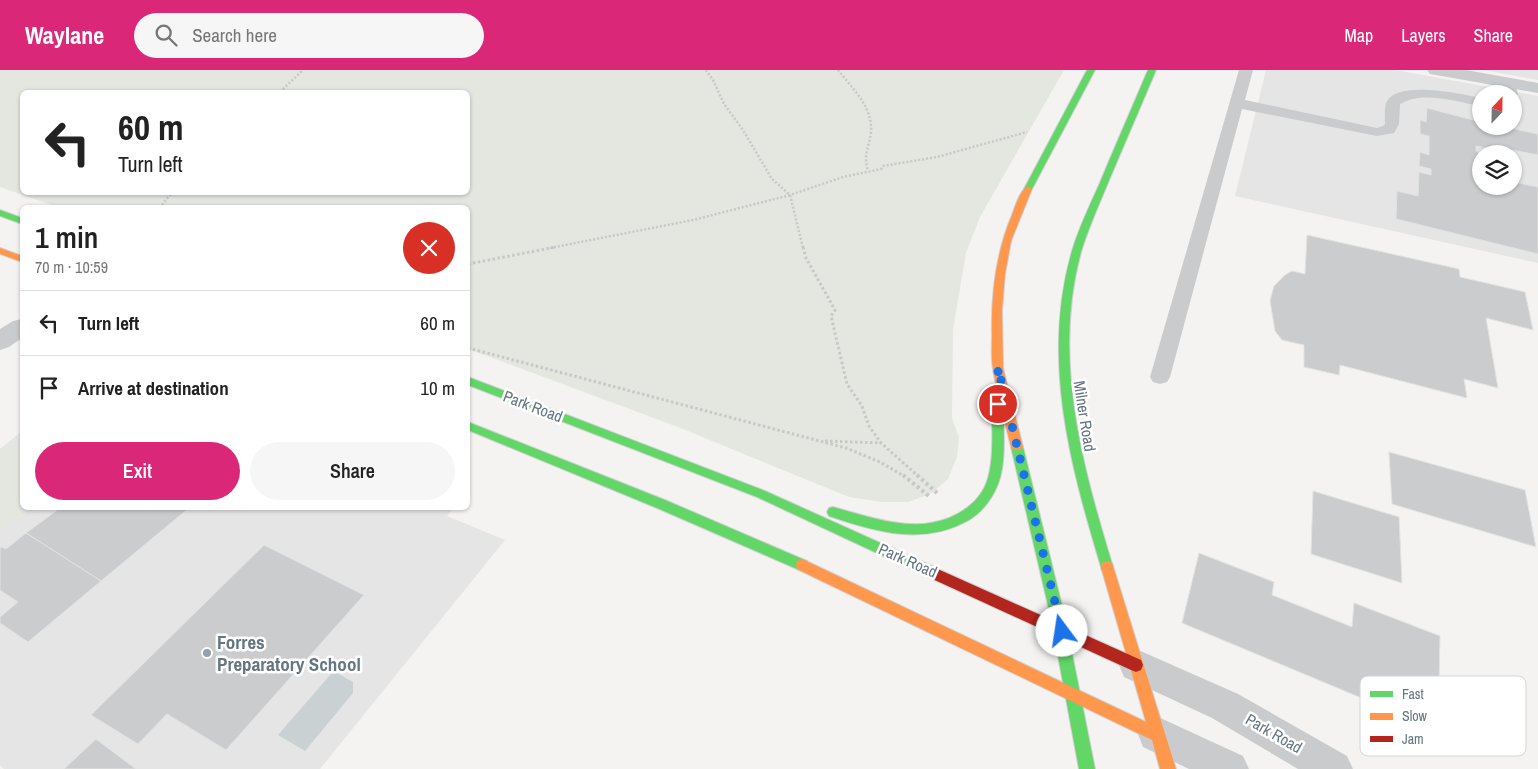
<!DOCTYPE html>
<html lang="en">
<head>
<meta charset="utf-8">
<style>
	body { margin:0; font-family:"Archivo Narrow",sans-serif; background:#f6f6f6; color:#222; height:100vh; display:flex; flex-direction:column; font-size:19px; white-space:nowrap }
	* { box-sizing:border-box; margin:0 }
	p { font-size:16px; color:#767676 }
	.icon { flex:none; width:28px; height:28px; fill:none; stroke:currentColor; stroke-width:2; stroke-linecap:round; stroke-linejoin:round }
	.map { position:relative; flex:1; overflow:hidden }
	.sheet { position:absolute; left:20px; top:135px; width:450px; height:305px; display:flex; flex-direction:column; background:#fff; border-radius:8px; box-shadow:0 1px 4px #0004 }
	.sheet>* { flex:none }
	.hud { position:absolute; left:20px; top:20px; width:450px; height:105px; border-radius:8px; box-shadow:0 1px 4px #0004; background:#fff; color:#222; overflow:hidden }
	.needle { width:32px; rotate:22deg }
	.fabs { position:absolute; left:1472px; top:15px; display:grid; gap:10px }
	.fabs a { display:grid; place-items:center; width:50px; height:50px; border-radius:50%; background:#fff; box-shadow:0 1px 4px #0004; font-size:25px }
	.pin { position:absolute; display:grid; place-items:center; width:42px; height:42px; color:#fff; margin:-21px; border:2px solid #fff; border-radius:50%; box-shadow:0 1px 5px #0007 }
	.me { position:absolute; width:55px; margin:-28px; rotate:346deg; stroke-linejoin:round; filter:drop-shadow(0 0 4px #0008) }
	.turn { display:flex; align-items:center; gap:18px; height:105px; padding:0 15px; font-size:22px }
	.turn .icon { width:65px; height:65px; stroke-width:2.5 }
	.turn b { display:block; font-size:35px; line-height:42px }
	.round { display:grid; place-items:center; flex:none; width:52px; height:52px; border-radius:26px; background:#f6f6f6 }
	.headline { display:flex; align-items:center; justify-content:space-between; height:85px; padding:0 15px }
	h1 { font-size:30px; font-weight:600; line-height:38px }
	.cta { display:flex; gap:10px; margin-top:auto; padding:10px 15px }
	.cta a { flex:1; height:58px; border-radius:30px; background:#db2777; color:#fff; font-size:20px; font-weight:600; line-height:58px; text-align:center }
	.cta a+a { background:#f6f6f6; color:#222 }
	ul { padding:0; list-style:none }
	li { display:flex; align-items:center; gap:15px; height:65px; padding:0 15px; border-top:1px solid #e0e0e0 }
	li div { flex:1 }
	li b { display:block; font-size:19px }
	li em { font-style:normal }
	header { display:flex; align-items:center; gap:30px; box-sizing:border-box; height:70px; padding:0 25px; background:#db2777; color:#fff }
	header strong { font-size:24px }
	nav { display:flex; gap:28px; margin-inline-start:auto; font-size:18px }
	.search { width:350px; height:45px; background:#f6f6f6; display:flex; align-items:center; gap:12px; box-sizing:border-box; padding:0 18px; border-radius:28px; color:#767676; font-size:19px }
	.map>svg:first-child { display:block }
</style>
</head>
<body>
<header>
<strong>Waylane</strong>
<div class="search"><svg class="icon" aria-label="search" viewBox="0 0 24 24"><circle cx="10" cy="10" r="6"/><path d="M15 15l6 6"/></svg>Search here</div>
<nav><a>Map</a><a>Layers</a><a>Share</a></nav>
</header>
<div class="map">
<svg width="1538" height="699" viewBox="0 0 1538 699">
	<rect width="100%" height="100%" fill="#f4f3f2"/>
	<g fill="#e4e5e4" fill-rule="evenodd">
		<path d="M1266,0H1395L1538,26V193L1235,126ZM1481,24H1514V56H1481ZM1481,84H1514V116H1481Z"/>
		<polygon points="1483,0 1538,0 1538,10"/>
		<polygon points="22,361 22,438 454,438 447,446 505,470 320,699 4,699 0,695 0,379"/>
	</g>
	<g fill="#e4e6e0" fill-rule="evenodd">
		<path d="M0,0H1064L980,147L966,183L953,259L952,348L959,367L957,387L948,409L932,423L909,432H882L849,427L678,357L468,279V138L57,137L0,117ZM22,22H468V122H22Z"/>
		<polygon points="14,371 22,374 22,438 34,438 0,462 0,381"/>
	</g>
	<polygon fill="#c9d1d3" points="337,603 353,612 353,623 305,681 278,665 331,604"/>
	<g fill="#cbcccd" stroke="#e3e2e2">
		<polygon points="1427,38 1481,52 1481,56 1502,56 1538,64 1538,85 1507,79 1508,82 1476,76 1476,81 1482,84 1481,90 1476,90 1477,103 1481,104 1481,116 1514,116 1514,112 1538,117 1538,184 1396,149 1397,121 1418,126 1419,102 1431,105 1431,99 1419,96 1420,82 1429,85 1429,66 1420,64 1420,50 1426,52"/>
		<polygon points="1307,165 1459,199 1460,207 1525,222 1533,260 1486,248 1498,318 1464,309 1467,328 1340,295 1339,305 1304,297 1304,275 1282,270 1275,261 1270,231 1274,216 1285,205 1292,201 1305,204"/>
		<polygon points="1389,382 1525,420 1536,477 1392,434"/>
		<polygon points="1313,421 1399,447 1402,513 1311,484"/>
		<polygon points="60,438 141,438 145,440 148,438 189,438 101,511 26,463"/>
		<polygon points="26,463 101,511 28,572 0,553 0,547 18,532 0,520 0,478 2,477 6,479"/>
		<polygon points="264,475 364,525 226,680 167,644 138,674 91,645"/>
		<polygon points="1199,483 1274,512 1272,525 1352,557 1354,533 1440,566 1438,660 1182,553"/>
		<polygon points="96,669 136,699 64,699"/>
	</g>
	<g fill="none" stroke-linecap="round" stroke-linejoin="round">
		<g stroke="#d0d1d2" stroke-width="2">
			<g id="fast">
				<polygon points="1087,0 1095,0 1032,119 1028,122 1025,121 1024,119"/>
				<path d="M1148,0H1156C1140,38 1123,77 1107,115C1098,137 1088,159 1081,182C1052,289 1082,395 1113,497L1112,501L1107,503L1102,501L1101,497C1070,394 1041,288 1072,181C1079,158 1089,137 1099,115C1115,76 1132,38 1148,0Z"/>
				<polygon points="0,140 22,148 22,154 0,146"/>
				<polygon points="468,307 765,421 936,498 938,502 936,506 931,508 926,506 757,427 468,315"/>
				<path d="M998,335L1004,339C1003,362 1006,386 1000,408C995,425 984,441 969,450C923,476 876,462 829,446L827,442L829,438L833,437C874,448 919,466 959,443C973,435 984,423 988,408C994,386 992,362 992,339Z"/>
				<polygon points="468,352 665,430 807,491 808,495 807,499 802,501 797,499 657,438 468,360"/>
				<polygon points="1017,373 1021,374 1023,377 1065,548 1095,699 1079,699 1051,548 1011,377 1013,374"/>
			</g>
		</g>
		<g stroke="#d0d1d2" stroke-width="2">
			<g id="slow">
				<path d="M1028,116L1032,119L1011,171L1005,204L1002,240L1003,298L1023,377L1021,380H1013L1011,377C1005,351 997,325 993,299C991,288 992,276 992,265C991,224 996,183 1012,145C1015,137 1020,120 1028,116Z"/>
				<polygon points="0,178 22,186 22,192 0,184"/>
				<polygon points="802,489 1146,652 1101,497 1102,493 1107,491 1112,493 1176,699 1160,699 1152,670 797,499 796,495 797,491"/>
			</g>
		</g>
		<g stroke="#d0d1d2" stroke-width="2">
			<polygon id="jam" points="931,496 1141,590 1143,595 1141,600 1136,602 1131,600 926,506 924,502 926,498"/>
		</g>
		<g stroke="#c8c8c8" stroke-width="2.5" stroke-dasharray="2 2" stroke-linecap="butt">
			<polyline points="706,0 713,10 724,34 743,60 772,109 790,125 803,178"/>
			<path d="M838,0C852,18 873,37 871,62C869,78 863,84 868,101"/>
			<polyline points="280,22 303,0"/>
			<polyline points="162,135 172,122"/>
			<polyline points="550,178 693,150 790,125 843,107 881,99 883,96 937,87 1027,62"/>
		</g>
		<g stroke="#c8c8c8" stroke-width="3" stroke-dasharray="2.5 2.5" stroke-linecap="butt">
			<polyline points="803,177 806,188 835,240 831,246 847,314 862,336 869,356 881,373 918,406"/>
			<polyline points="468,194 556,177"/>
			<polyline points="468,278 846,378 880,392 904,406"/>
			<polyline points="825,371 881,373"/>
		</g>
		<g stroke="#c8c8c8" stroke-width="4" stroke-dasharray="3 3" stroke-linecap="butt">
			<polyline points="903,405 930,427"/>
			<polyline points="917,405 938,424"/>
		</g>
		<g fill="#cacbcc" fill-rule="evenodd">
			<path d="M1239,0H1253L1245,30L1377,58L1383,56L1385,54C1385,48 1384,36 1387,31C1399,10 1462,24 1481,28V36C1457,32 1423,20 1400,34L1399,54L1394,63L1377,66L1242,39L1170,307L1167,312L1160,314L1153,312L1150,307Z"/>
			<polygon points="1508,9 1515,13 1518,24 1516,27 1514,28 1514,24 1504,24 1501,13"/>
		</g>
		<g fill="#cacbcc" fill-rule="evenodd">
			<polygon points="1427,0 1466,0 1538,13 1538,23 1436,5 1430,4"/>
			<polygon points="22,249 22,268 9,277 0,280 0,259 13,251"/>
			<polygon points="1136,579 1238,624 1347,686 1353,699 1298,699 1212,648 1124,607 1119,595 1124,583"/>
			<polygon points="1156,646 1243,686 1249,699 1189,699 1143,677 1138,664 1143,651"/>
		</g>
		<use href="#fast" fill="#63d668" fill-rule="evenodd"/>
		<use href="#slow" fill="#ff974d" fill-rule="evenodd"/>
		<use href="#jam" fill="#b3261e" fill-rule="evenodd"/>
	</g>
	<g fill="none" stroke-linecap="round" stroke-linejoin="round">
		<polyline stroke="#1a73e8" stroke-width="9" stroke-dasharray="0 16.2" points="998,334 998,298 1062,561"/>
	</g>
	<circle fill="#97a1a9" stroke="#fff" stroke-width="2" cx="207" cy="583" r="5"/>
	<g text-anchor="middle" dominant-baseline="central" stroke-width="5" stroke-linejoin="round" paint-order="stroke">
		<g font-size="16" fill="#657581" stroke="#fff">
			<text transform="translate(533 336) rotate(21)">Park Road</text>
			<text transform="translate(1085 346) rotate(81)">Milner Road</text>
			<text transform="translate(908 490) rotate(24)">Park Road</text>
			<text transform="translate(1274 663) rotate(30)">Park Road</text>
		</g>
		<g font-size="19" font-weight="bold" fill="#657581" stroke="#fff" text-anchor="start">
			<text x="217" y="572">Forres<tspan x="217" dy="22">Preparatory School</tspan></text>
		</g>
	</g>
	<rect x="1360" y="606" width="166" height="80" rx="8" fill="#fff" stroke="#d1d6d9" stroke-width="1"/>
	<rect x="1370" y="621" width="23" height="6" fill="#63d668"/>
	<rect x="1370" y="643" width="23" height="7" fill="#ff974d"/>
	<rect x="1370" y="666" width="23" height="6" fill="#b3261e"/>
	<g font-size="14" fill="#657581">
		<text x="1402" y="629">Fast</text>
		<text x="1402" y="651">Slow</text>
		<text x="1402" y="674">Jam</text>
	</g>
</svg>
<div class="fabs">
<a><svg class="needle" viewBox="-14 -14 28 28"><path d="M0-13l5 13h-10z" fill="#e53935"/><path d="M0 13l5-13h-10z" fill="#767676"/></svg></a>
<a><svg class="icon" aria-label="layers" viewBox="0 0 24 24"><path d="M12 4l9 5-9 5-9-5zM3 14l9 5 9-5"/></svg></a>
</div>
<div class="pin" style="left:998px;top:334px;background:#d93025"><svg class="icon" aria-label="arrive" viewBox="0 0 24 24"><path d="M6 21V4h12l-3 4 3 4H6"/></svg></div>
<svg class="me" style="left:1062px;top:561px" viewBox="-20 -20 40 40"><circle r="19" fill="#fff"/><path d="M0-13L10 11 0 6-10 11z" fill="#1a73e8"/></svg>
<div class="hud">
<div class="turn"><svg class="icon" aria-label="left" viewBox="0 0 24 24"><path d="M17 20v-9H6M10 6l-5 5 5 5"/></svg><div><b>60 m</b>Turn left</div></div>
</div>
<section class="sheet">
<div class="headline"><div><h1>1 min</h1><p>70 m · 10:59</p></div><a class="round" style="background:#d93025;color:#fff"><svg class="icon" aria-label="close" viewBox="0 0 24 24"><path d="M6 6l12 12M18 6L6 18"/></svg></a></div>
<ul>
<li><svg class="icon" aria-label="left" viewBox="0 0 24 24"><path d="M17 20v-9H6M10 6l-5 5 5 5"/></svg><div><b>Turn left</b></div><em>60 m</em></li>
<li><svg class="icon" aria-label="arrive" viewBox="0 0 24 24"><path d="M6 21V4h12l-3 4 3 4H6"/></svg><div><b>Arrive at destination</b></div><em>10 m</em></li>
</ul>
<div class="cta"><a>Exit</a><a>Share</a></div>
</section>
</div>
</body>
</html>
